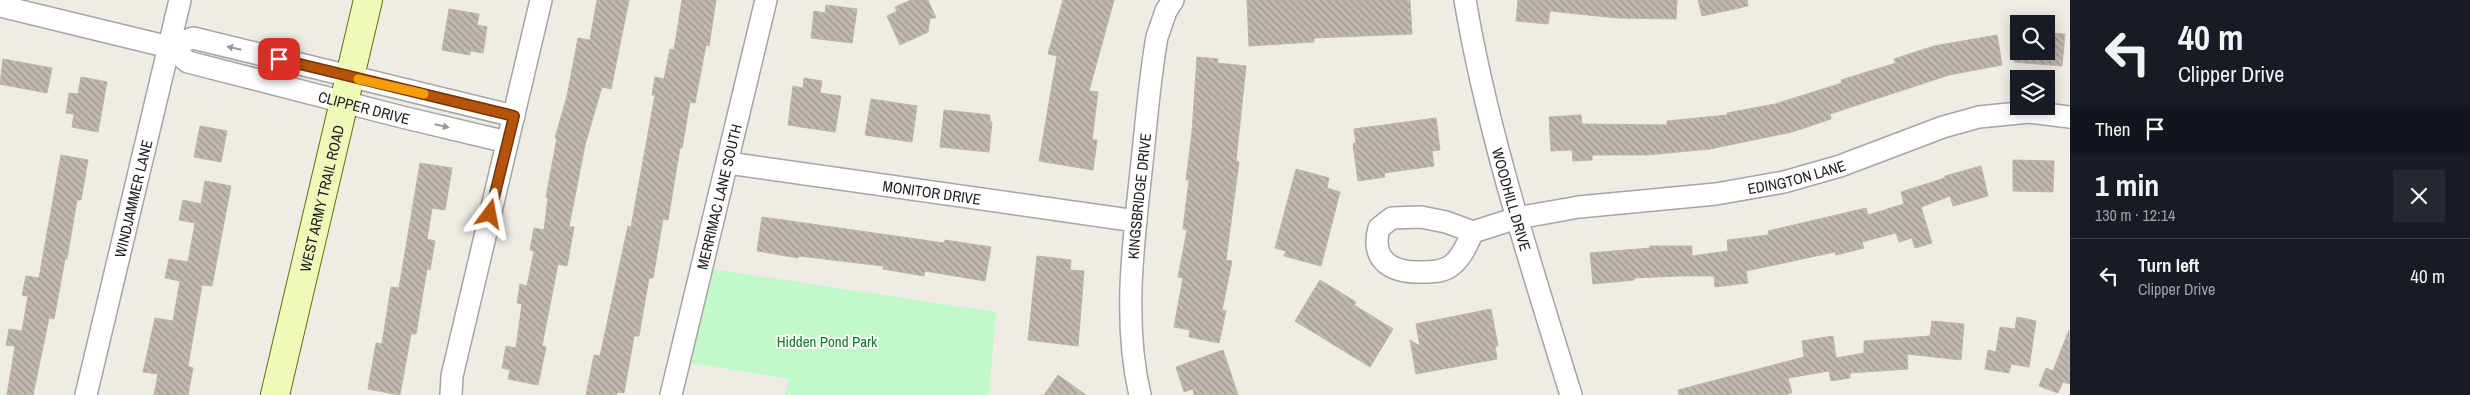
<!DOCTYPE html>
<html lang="en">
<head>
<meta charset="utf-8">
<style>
	body { margin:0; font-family:"Archivo Narrow",sans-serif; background:#242831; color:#f1f3f6; height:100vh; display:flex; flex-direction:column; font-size:19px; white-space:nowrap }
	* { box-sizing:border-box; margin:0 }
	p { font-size:16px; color:#9ea1a6 }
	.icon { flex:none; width:28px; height:28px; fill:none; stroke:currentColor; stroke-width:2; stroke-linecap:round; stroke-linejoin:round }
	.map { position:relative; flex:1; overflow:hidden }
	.details { display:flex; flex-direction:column; background:#171b24; width:400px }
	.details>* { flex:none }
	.banner { background:#171b24; color:#f1f3f6; overflow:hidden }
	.tools { position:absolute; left:2010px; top:15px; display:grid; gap:10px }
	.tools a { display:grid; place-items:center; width:45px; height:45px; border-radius:0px; background:#171b24; box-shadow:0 2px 12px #0003; font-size:25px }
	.pin { position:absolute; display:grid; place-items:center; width:42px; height:42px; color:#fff; margin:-21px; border-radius:10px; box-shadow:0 2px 8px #0006 }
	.me { position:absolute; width:55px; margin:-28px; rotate:13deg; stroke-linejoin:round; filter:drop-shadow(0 0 4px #0008) }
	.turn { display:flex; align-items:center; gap:18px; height:105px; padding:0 25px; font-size:22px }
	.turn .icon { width:65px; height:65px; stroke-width:2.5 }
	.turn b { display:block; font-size:35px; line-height:42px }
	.then { display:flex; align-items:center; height:48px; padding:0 25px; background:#0003; gap:10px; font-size:19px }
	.round { display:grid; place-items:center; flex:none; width:52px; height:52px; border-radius:0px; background:#242831 }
	.summary { display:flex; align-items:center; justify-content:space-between; height:85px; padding:0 25px }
	h1 { font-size:30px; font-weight:800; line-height:38px }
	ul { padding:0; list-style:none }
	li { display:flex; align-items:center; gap:15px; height:75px; padding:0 25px; border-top:1px solid #363941 }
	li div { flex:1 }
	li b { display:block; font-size:19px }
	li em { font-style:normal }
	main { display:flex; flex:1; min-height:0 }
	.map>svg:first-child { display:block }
</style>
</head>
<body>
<main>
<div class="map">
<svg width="2070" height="395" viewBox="0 0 2070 395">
	<defs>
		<pattern id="building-back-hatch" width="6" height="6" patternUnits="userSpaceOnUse" patternTransform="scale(1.25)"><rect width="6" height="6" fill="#c0b9b1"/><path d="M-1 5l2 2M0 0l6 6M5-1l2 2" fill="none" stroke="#9b968f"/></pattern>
	</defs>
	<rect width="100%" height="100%" fill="#efece5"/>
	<polygon fill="#c3f8cb" points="713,269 996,312 989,395 785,395 789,379 690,363"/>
	<g fill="url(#building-back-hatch)" stroke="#c0b4a7">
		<polygon points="597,0 629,0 611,89 602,87 585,145 569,227 574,227 567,266 558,264 542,346 546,347 538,385 508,379 510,370 502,368 506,346 516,348 522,304 517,303 520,284 527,286 534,251 530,250 534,228 544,230 548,198 546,197 557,138 555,138 567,96 578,38 590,40"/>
		<polygon points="682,0 716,0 709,46 706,45 695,103 690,102 682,148 680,148 668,220 663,219 653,278 649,278 639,336 634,336 624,393 617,392 617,395 586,395 594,355 600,356 628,226 631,227 655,95 652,95 655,77 664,79 670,49 674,50"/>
		<polygon points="911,0 928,0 936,18 930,18 928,32 900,45 887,16 897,11 895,7"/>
		<polygon points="1063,0 1114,0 1089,91 1098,92 1092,140 1097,140 1093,170 1039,161 1057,56 1048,54"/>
		<polygon points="1247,0 1410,0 1412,34 1314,38 1314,42 1249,46"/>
		<polygon points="1518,0 1677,0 1676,19 1617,18 1550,11 1548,24 1516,21"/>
		<polygon points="1698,0 1747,0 1748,6 1702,16"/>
		<polygon points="826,5 857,9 852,43 811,38 814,11 825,13"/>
		<polygon points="449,9 479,14 477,25 487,27 483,53 470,51 470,55 442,50"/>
		<polygon points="2046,33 2065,34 2062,66 2014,62 2015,51 2046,51"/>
		<polygon points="1997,35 2002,65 1949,75 1830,114 1831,119 1792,132 1710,149 1647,155 1592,155 1592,160 1573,161 1572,150 1551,151 1549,117 1581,115 1582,124 1667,125 1667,121 1727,115 1727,113 1775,104 1842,83 1841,80 1896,63 1894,59 1934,46"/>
		<polygon points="1197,57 1218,59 1217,63 1246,66 1236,161 1239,162 1226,260 1232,261 1222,310 1226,311 1219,343 1189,337 1190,330 1174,327 1183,278 1178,277 1187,230 1183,229 1189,180 1186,180 1192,132"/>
		<polygon points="3,59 52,68 47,93 0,84"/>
		<polygon points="81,77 107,82 98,132 72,127 74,114 66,113 69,93 78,94"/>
		<polygon points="804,78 822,81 820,93 841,96 835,132 788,125 793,86 803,88"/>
		<polygon points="871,99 917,106 912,142 865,135"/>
		<polygon points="944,110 990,115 990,122 992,122 989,152 940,147"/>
		<polygon points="1436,118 1440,150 1432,151 1434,166 1384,173 1385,177 1358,181 1353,144 1356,143 1354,129"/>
		<polygon points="200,126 227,131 221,162 194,157"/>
		<polygon points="61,155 88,160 81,200 77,200 67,259 65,259 54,319 49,318 33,395 7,395 15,346 6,345 9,329 22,331 28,296 22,295 26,276 39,278"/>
		<polygon points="2013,160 2054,161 2053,192 2013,191"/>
		<polygon points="420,163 452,168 445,210 432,208 427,239 435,241 430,270 427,269 416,334 411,334 400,395 368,389 376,343 382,344 391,287 399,288"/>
		<polygon points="1981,166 1988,196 1953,206 1950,196 1921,207 1932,243 1915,248 1912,238 1899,242 1896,233 1862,242 1864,248 1836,255 1835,252 1746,271 1748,283 1715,287 1714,276 1677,276 1634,278 1634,280 1593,284 1590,253 1650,248 1650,246 1692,246 1692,256 1728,251 1727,240 1769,235 1768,231 1866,208 1868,215 1904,204 1901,192 1945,178 1945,176"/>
		<polygon points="1296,169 1329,178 1327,188 1340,192 1321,266 1284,256 1286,251 1275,248"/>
		<polygon points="205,181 231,186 212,286 202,285 188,366 193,368 188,395 154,395 158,374 143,372 155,318 173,321 180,281 165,278 169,259 188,262 195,223 179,220 183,200 201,204"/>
		<polygon points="762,217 944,243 945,240 991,247 985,281 925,271 924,276 883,269 883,266 799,256 798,258 757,251"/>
		<polygon points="1037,256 1071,260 1070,270 1084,271 1078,346 1028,340"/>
		<polygon points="1320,280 1356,302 1354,305 1393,329 1370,367 1295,321"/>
		<polygon points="1491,309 1498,346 1495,346 1497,359 1416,374 1410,340 1420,346 1416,324"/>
		<polygon points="2017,317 2036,321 2029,367 2011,364 2009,373 1985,369 1988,350 1996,352 2000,327 2015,329"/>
		<polygon points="1932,321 1964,324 1961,360 1907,354 1908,369 1850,373 1850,378 1831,381 1829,371 1788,378 1792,393 1784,395 1679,395 1678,390 1804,357 1802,341 1833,336 1836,358 1864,353 1864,341 1930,336"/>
		<polygon points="2069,330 2070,384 2063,382 2058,393 2039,386 2046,368 2053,371"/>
		<polygon points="1223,350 1238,395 1194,395 1193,389 1184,392 1176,367"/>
		<polygon points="1058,375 1086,395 1044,395"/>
	</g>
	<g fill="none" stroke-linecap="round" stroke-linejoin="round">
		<g stroke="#a5a5a5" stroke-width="24">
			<g id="minor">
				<path id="s1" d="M1465,0C1488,135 1531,265 1571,395"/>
				<path id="s2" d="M0,6L169,47L188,62L402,117L507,142"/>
				<polyline points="169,47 193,38 514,116"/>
				<path id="s3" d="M728,163L1136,221"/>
				<path id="s4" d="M1473,232C1467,244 1461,260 1449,267C1441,272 1432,272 1423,272C1393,273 1370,262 1379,228L1392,218L1421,217L1446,222L1473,232L1517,218L1579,207L1716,194L1784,182L1840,166L1943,127L1979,117L2029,112L2070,117"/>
				<path id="s5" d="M86,395L180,0"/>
				<polyline points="451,395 452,376 541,0"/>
				<path id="s6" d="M671,395L766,0"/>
				<path id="s7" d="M1140,395C1123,323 1133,245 1141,172C1146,127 1149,82 1157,37L1166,11L1173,0"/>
			</g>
		</g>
		<g stroke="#607407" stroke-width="30">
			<g id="secondary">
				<path id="s8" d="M275,395L368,0"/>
			</g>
		</g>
		<use href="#minor" stroke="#fff" stroke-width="21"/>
		<use href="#secondary" stroke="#f0f8ba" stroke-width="28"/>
	</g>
	<defs><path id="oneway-solid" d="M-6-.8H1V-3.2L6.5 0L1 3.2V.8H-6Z" transform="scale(1.25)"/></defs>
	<g fill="#9a9a9a">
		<use href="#oneway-solid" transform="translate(234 48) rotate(-167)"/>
		<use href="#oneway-solid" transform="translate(442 126) rotate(13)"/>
	</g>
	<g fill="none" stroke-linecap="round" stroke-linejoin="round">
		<g stroke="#753606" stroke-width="12">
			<polyline id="route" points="279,59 514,116 490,214"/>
		</g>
		<use href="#route" stroke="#b45309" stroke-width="9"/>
		<polyline stroke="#f59e0b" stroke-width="9" points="358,79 424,94"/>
	</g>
	<g text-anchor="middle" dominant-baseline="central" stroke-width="4" stroke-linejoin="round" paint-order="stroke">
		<g font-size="15" fill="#1e1e1e" stroke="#fff">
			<text stroke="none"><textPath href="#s2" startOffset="380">CLIPPER DRIVE</textPath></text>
			<text stroke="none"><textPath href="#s4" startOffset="575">EDINGTON LANE</textPath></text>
			<text stroke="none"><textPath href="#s3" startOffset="206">MONITOR DRIVE</textPath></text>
			<text stroke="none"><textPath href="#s7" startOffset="200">KINGSBRIDGE DRIVE</textPath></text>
			<text stroke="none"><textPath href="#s8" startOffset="202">WEST ARMY TRAIL ROAD</textPath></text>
			<text stroke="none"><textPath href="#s5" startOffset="202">WINDJAMMER LANE</textPath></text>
			<text stroke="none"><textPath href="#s6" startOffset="204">MERRIMAC LANE SOUTH</textPath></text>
			<text stroke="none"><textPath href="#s1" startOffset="205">WOODHILL DRIVE</textPath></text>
		</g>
		<g font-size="15" fill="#0e7b1f" stroke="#fff">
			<text x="827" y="341">Hidden Pond Park</text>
		</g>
	</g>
</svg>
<div class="tools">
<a><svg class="icon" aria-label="search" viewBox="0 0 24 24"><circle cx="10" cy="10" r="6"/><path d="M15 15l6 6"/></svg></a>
<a><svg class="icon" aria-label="layers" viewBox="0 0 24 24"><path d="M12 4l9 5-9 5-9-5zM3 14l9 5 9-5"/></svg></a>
</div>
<div class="pin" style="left:279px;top:59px;background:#d93025"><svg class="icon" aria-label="arrive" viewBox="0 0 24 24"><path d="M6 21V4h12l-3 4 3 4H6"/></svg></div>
<svg class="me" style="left:490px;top:214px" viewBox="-20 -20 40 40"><path d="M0-17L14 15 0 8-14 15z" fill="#b45309" stroke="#fff" stroke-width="4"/></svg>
</div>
<section class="details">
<div class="banner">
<div class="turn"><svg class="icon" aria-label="left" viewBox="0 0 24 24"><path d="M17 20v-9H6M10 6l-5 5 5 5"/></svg><div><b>40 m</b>Clipper Drive</div></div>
<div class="then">Then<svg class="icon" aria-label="arrive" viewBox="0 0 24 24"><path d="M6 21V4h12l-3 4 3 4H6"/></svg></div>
</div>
<div class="summary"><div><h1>1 min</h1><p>130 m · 12:14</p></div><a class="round"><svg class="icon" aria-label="close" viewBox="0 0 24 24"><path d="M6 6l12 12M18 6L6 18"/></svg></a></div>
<ul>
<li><svg class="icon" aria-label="left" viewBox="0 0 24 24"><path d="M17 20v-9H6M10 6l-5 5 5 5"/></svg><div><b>Turn left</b><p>Clipper Drive</p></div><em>40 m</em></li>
</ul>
</section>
</main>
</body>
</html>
